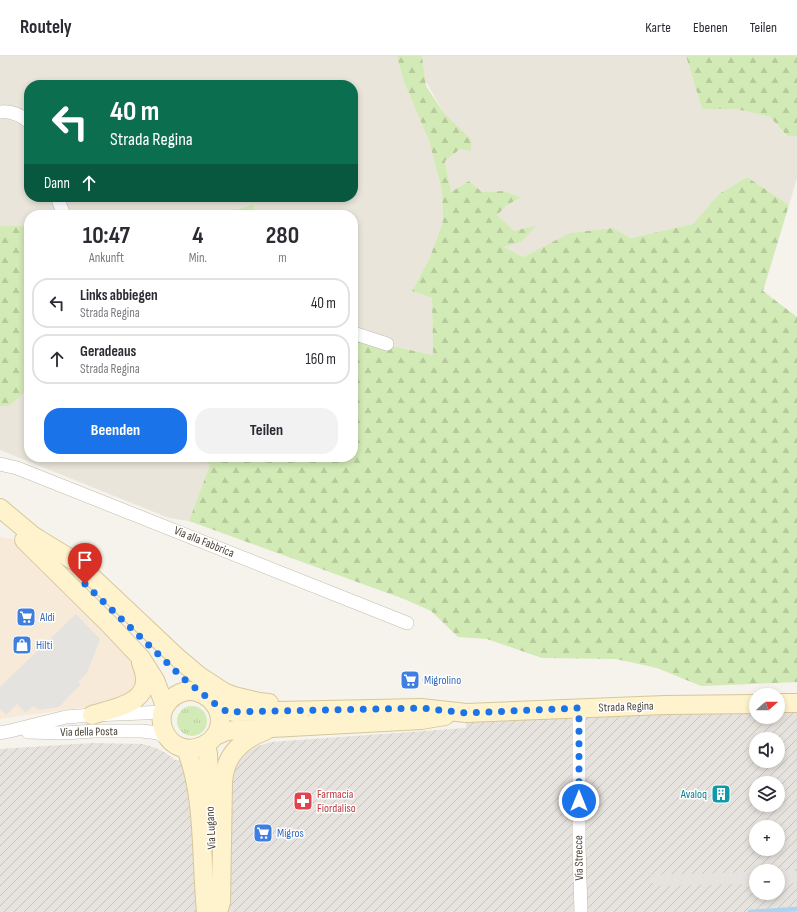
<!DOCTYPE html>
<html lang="de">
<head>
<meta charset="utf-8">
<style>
	body { margin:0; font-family:"Sofia Sans Condensed",sans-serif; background:#f2f2f3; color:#2b2b33; height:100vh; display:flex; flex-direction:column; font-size:15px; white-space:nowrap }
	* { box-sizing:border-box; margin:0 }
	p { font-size:13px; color:#7c7c81 }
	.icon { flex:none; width:22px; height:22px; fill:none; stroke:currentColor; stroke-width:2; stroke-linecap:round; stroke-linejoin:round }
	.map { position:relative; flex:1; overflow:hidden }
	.panel { position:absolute; left:24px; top:154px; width:334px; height:252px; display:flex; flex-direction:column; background:#fff; border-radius:16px; box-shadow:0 2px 6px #0003 }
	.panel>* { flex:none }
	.guide { position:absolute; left:24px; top:24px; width:334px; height:122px; border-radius:16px; box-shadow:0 2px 6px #0003; background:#0b6e4f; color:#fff; overflow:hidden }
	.needle { width:26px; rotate:70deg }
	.fabs { position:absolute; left:749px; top:632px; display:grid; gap:8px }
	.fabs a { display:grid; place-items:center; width:36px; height:36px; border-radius:50%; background:#fff; box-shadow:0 2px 6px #0003; font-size:20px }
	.pin { position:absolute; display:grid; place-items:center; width:34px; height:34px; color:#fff; margin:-41px -17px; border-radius:50% 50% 50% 0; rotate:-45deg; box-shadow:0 0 4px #0007 }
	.pin .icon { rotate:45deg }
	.me { position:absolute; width:44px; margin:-22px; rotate:0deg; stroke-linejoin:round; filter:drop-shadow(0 0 3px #0008) }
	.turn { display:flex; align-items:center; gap:14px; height:84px; padding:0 20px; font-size:18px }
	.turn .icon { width:52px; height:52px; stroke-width:2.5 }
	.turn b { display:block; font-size:28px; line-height:34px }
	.then { display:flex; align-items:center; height:38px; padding:0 20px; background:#0003; gap:8px; font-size:15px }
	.eta { display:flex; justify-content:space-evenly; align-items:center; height:68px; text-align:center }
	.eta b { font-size:24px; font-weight:700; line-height:28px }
	.cta { display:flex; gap:8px; margin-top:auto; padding:8px 20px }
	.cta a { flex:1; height:46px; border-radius:16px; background:#1a73e8; color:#fff; font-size:16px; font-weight:700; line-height:46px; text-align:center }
	.cta a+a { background:#f2f2f3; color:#2b2b33 }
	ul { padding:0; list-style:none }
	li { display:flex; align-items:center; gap:12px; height:50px; margin:0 8px 6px; padding:0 12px; border:2px solid #e1e1e2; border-radius:16px }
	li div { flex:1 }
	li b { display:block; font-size:15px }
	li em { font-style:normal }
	header { display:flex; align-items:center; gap:24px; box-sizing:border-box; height:56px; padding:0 20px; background:#fff; border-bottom:1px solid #e1e1e2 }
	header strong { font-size:19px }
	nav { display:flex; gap:22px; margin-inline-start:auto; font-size:14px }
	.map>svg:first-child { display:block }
</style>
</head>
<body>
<header>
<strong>Routely</strong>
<nav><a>Karte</a><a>Ebenen</a><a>Teilen</a></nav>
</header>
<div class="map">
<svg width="797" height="856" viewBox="0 0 797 856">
	<defs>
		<pattern id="industrial-furrows" width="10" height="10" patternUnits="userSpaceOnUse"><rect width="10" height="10" fill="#e6e2dd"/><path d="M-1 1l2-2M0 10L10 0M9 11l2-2" fill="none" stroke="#c7c3be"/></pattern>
		<pattern id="grass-tufts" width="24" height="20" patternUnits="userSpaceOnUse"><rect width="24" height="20" fill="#d2eab5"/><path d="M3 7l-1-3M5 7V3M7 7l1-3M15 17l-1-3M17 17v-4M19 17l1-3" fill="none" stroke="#b6ca9c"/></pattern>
		<pattern id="forest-firs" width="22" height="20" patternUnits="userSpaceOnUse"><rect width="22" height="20" fill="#d2eab5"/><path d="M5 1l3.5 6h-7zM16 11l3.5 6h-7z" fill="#b6ca9c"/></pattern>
	</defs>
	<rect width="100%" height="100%" fill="#f6f3ec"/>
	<g fill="#eae5da" fill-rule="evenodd">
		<path d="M0,0H397L404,26L429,85L442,135L443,165L430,201L412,235L432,242L433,299L364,284L353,280V159H255L252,148L222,159H132L117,156L103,159H29V170H0ZM29,29H353V141H29Z"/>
		<polygon points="422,0 686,0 702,53 736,53 770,61 786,80 797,80 797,122 789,149 747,121 719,138 693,168 631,182 611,172 571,177 523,201 504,191 521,186 536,169 514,176 497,159 506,150 520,141 503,135 482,136 469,125 451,136 445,105 460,93 471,83 444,57 425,24"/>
		<polygon points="27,333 29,333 29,401 201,401 211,409 189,465 169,462 0,394 0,350 9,350"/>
	</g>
	<polygon fill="#f7ead8" points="0,481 12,483 110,581 131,605 136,613 137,628 127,643 92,650 0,663"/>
	<path fill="url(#industrial-furrows)" fill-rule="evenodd" d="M778,647H797V856H0V693L92,687L143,688L156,692L166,697L175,704L241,702L248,696L258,690L271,686L466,672V657L756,648V661H778ZM756,683H778V705H756ZM756,727H778V749H756ZM756,771H778V793H756ZM756,815H778V837H756Z"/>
	<circle fill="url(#grass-tufts)" cx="192" cy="665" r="15"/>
	<g fill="url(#forest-firs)">
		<polygon points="397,0 422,0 426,30 444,57 471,83 471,95 460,93 445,105 451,136 469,125 482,136 503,135 521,141 506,150 497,159 514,175 537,169 521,186 504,191 523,201 570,177 612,172 631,182 693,168 719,138 747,121 789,149 763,235 797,261 797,626 701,630 657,612 616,603 542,602 487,583 458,581 431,555 404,543 189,465 210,409 201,401 353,401 353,280 364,284 433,299 432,242 412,235 430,201 443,165 442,135 429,85 404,26"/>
		<polygon points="686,0 797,0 797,80 787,80 770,61 736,53 702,53"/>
		<polygon points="253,148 255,159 222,159"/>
		<polygon points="0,170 29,170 29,333 27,334 9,350 0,350"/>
	</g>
	<g fill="#e5e3e0">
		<polygon points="76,558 100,583 87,617 78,626 81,628 59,651 38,654 33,650 26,657 17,648 6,659 0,653 0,631"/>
		<rect x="778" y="815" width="19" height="12"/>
		<polygon points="756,816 756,828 654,830 650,819"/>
	</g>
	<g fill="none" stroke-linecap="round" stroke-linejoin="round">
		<polyline stroke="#a9d4f2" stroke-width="4.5" points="750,856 797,853"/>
		<g stroke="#c2bbae" stroke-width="14">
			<g id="street">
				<path d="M0,56C11,55 21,59 29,66"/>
				<polyline points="57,141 64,159"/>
				<polyline points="353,277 387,288"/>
				<polyline points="0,408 17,412 407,567"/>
				<polyline points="579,652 579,792 581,856"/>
				<polyline points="28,676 64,677 94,675 142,675 158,677 167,682"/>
				<polyline points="0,677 10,675 66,661 92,659 143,657 163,656"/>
			</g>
		</g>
		<g stroke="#d6c79b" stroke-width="20">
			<g id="secondary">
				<polyline points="0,452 44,489"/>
				<polyline points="35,481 76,506 179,603 198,619 224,636 234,640 259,646 269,647"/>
				<polyline points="24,484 110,569 141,602 155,624 165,650"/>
				<path d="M211,644C213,647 215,649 217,652C233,686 180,711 164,675C161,668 161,659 164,652C169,643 178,636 188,635C209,634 215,654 234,656L421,652L466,657L665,649L756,648"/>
				<polyline points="778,647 797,647"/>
				<path d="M92,659C118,651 158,646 141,607"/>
				<polyline points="215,680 227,675 236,674 421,664 445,660"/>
				<polyline points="206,688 208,698 211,769"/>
				<path d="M186,693C198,723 200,754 202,786C203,809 204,833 206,856"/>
				<path d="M218,856L221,846L223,726C225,699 241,684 265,675"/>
			</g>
		</g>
		<use href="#street" stroke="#fff" stroke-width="13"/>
		<use href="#secondary" stroke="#fff3cd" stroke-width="18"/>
	</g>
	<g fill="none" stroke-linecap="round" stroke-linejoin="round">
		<polyline stroke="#1a73e8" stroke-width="7" stroke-dasharray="0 12.6" points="85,528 184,623 219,651 228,656 422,652 466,657 579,652 579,745"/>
	</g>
	<defs>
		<g id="supermarket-square" transform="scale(1)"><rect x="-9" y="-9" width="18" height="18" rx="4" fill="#3f7fe0" stroke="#fff"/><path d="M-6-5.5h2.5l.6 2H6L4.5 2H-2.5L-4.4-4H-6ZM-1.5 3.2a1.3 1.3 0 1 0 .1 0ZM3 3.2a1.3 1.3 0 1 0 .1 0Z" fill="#fff"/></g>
		<g id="shop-square" transform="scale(1)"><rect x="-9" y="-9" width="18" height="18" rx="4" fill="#3f7fe0" stroke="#fff"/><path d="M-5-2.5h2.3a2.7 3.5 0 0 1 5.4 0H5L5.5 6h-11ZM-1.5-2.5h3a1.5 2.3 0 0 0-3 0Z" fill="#fff"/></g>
		<g id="building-square" transform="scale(1)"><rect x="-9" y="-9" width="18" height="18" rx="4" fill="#0f9aa8" stroke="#fff"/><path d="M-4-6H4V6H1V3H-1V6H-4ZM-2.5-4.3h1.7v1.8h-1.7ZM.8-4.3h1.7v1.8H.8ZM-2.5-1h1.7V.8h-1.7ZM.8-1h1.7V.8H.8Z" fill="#fff"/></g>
		<g id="pharmacy-square" transform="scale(1)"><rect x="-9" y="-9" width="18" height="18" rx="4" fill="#e0444e" stroke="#fff"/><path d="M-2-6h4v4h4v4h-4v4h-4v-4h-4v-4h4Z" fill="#fff"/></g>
	</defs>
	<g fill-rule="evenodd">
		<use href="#supermarket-square" x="26" y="561"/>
		<use href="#shop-square" x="22" y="589"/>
		<use href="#supermarket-square" x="410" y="624"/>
		<use href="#building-square" x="721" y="738"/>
		<use href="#pharmacy-square" x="303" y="745"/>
		<use href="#supermarket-square" x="263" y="777"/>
	</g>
	<g text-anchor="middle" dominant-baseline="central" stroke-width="3" stroke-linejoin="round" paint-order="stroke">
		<g font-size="12" fill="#4b4439" stroke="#fff">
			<text transform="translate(204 486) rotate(22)">Via alla Fabbrica</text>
			<text transform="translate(626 651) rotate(-2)">Strada Regina</text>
			<text transform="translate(89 676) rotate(-1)">Via della Posta</text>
			<text transform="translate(211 772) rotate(-93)">Via Lugano</text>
			<text transform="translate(579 802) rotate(-91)">Via Strecce</text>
		</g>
		<g font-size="12" fill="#366cbe" stroke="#fff" text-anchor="start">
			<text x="40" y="561">Aldi</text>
			<text x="36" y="589">Hilti</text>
			<text x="424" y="624">Migrolino</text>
			<text x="277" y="777">Migros</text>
		</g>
		<g font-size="12" fill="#be3a42" stroke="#fff" text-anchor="start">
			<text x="317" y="738">Farmacia<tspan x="317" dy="14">Fiordaliso</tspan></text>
		</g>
		<g font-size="12" fill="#0d838f" stroke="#fff" text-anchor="end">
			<text x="707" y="738">Avaloq</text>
		</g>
	</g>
</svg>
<div class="fabs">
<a><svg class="needle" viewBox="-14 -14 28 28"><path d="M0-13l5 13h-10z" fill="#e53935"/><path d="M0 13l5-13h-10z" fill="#7c7c81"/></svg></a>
<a><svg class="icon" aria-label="sound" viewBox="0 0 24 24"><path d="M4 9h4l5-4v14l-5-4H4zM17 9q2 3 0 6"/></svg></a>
<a><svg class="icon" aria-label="layers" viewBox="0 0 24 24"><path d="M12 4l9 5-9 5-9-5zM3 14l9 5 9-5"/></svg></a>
<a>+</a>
<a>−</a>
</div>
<div class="pin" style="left:85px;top:528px;background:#d93025"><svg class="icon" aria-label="arrive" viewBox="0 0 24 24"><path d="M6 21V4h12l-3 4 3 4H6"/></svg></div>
<svg class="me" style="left:579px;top:745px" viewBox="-20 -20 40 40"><circle r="17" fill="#1a73e8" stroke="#fff" stroke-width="3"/><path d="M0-11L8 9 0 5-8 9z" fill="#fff"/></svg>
<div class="guide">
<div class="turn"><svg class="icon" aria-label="left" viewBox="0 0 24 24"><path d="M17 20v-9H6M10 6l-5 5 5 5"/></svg><div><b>40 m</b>Strada Regina</div></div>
<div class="then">Dann<svg class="icon" aria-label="ahead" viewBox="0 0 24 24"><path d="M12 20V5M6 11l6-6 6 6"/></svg></div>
</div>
<section class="panel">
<div class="eta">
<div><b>10:47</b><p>Ankunft</p></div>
<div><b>4</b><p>Min.</p></div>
<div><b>280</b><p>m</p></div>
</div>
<ul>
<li><svg class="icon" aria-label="left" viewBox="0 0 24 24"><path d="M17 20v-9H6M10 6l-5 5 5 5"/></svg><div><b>Links abbiegen</b><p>Strada Regina</p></div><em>40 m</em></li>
<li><svg class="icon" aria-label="ahead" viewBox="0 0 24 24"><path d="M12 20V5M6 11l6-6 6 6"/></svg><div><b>Geradeaus</b><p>Strada Regina</p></div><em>160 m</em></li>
</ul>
<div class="cta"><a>Beenden</a><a>Teilen</a></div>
</section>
</div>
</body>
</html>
